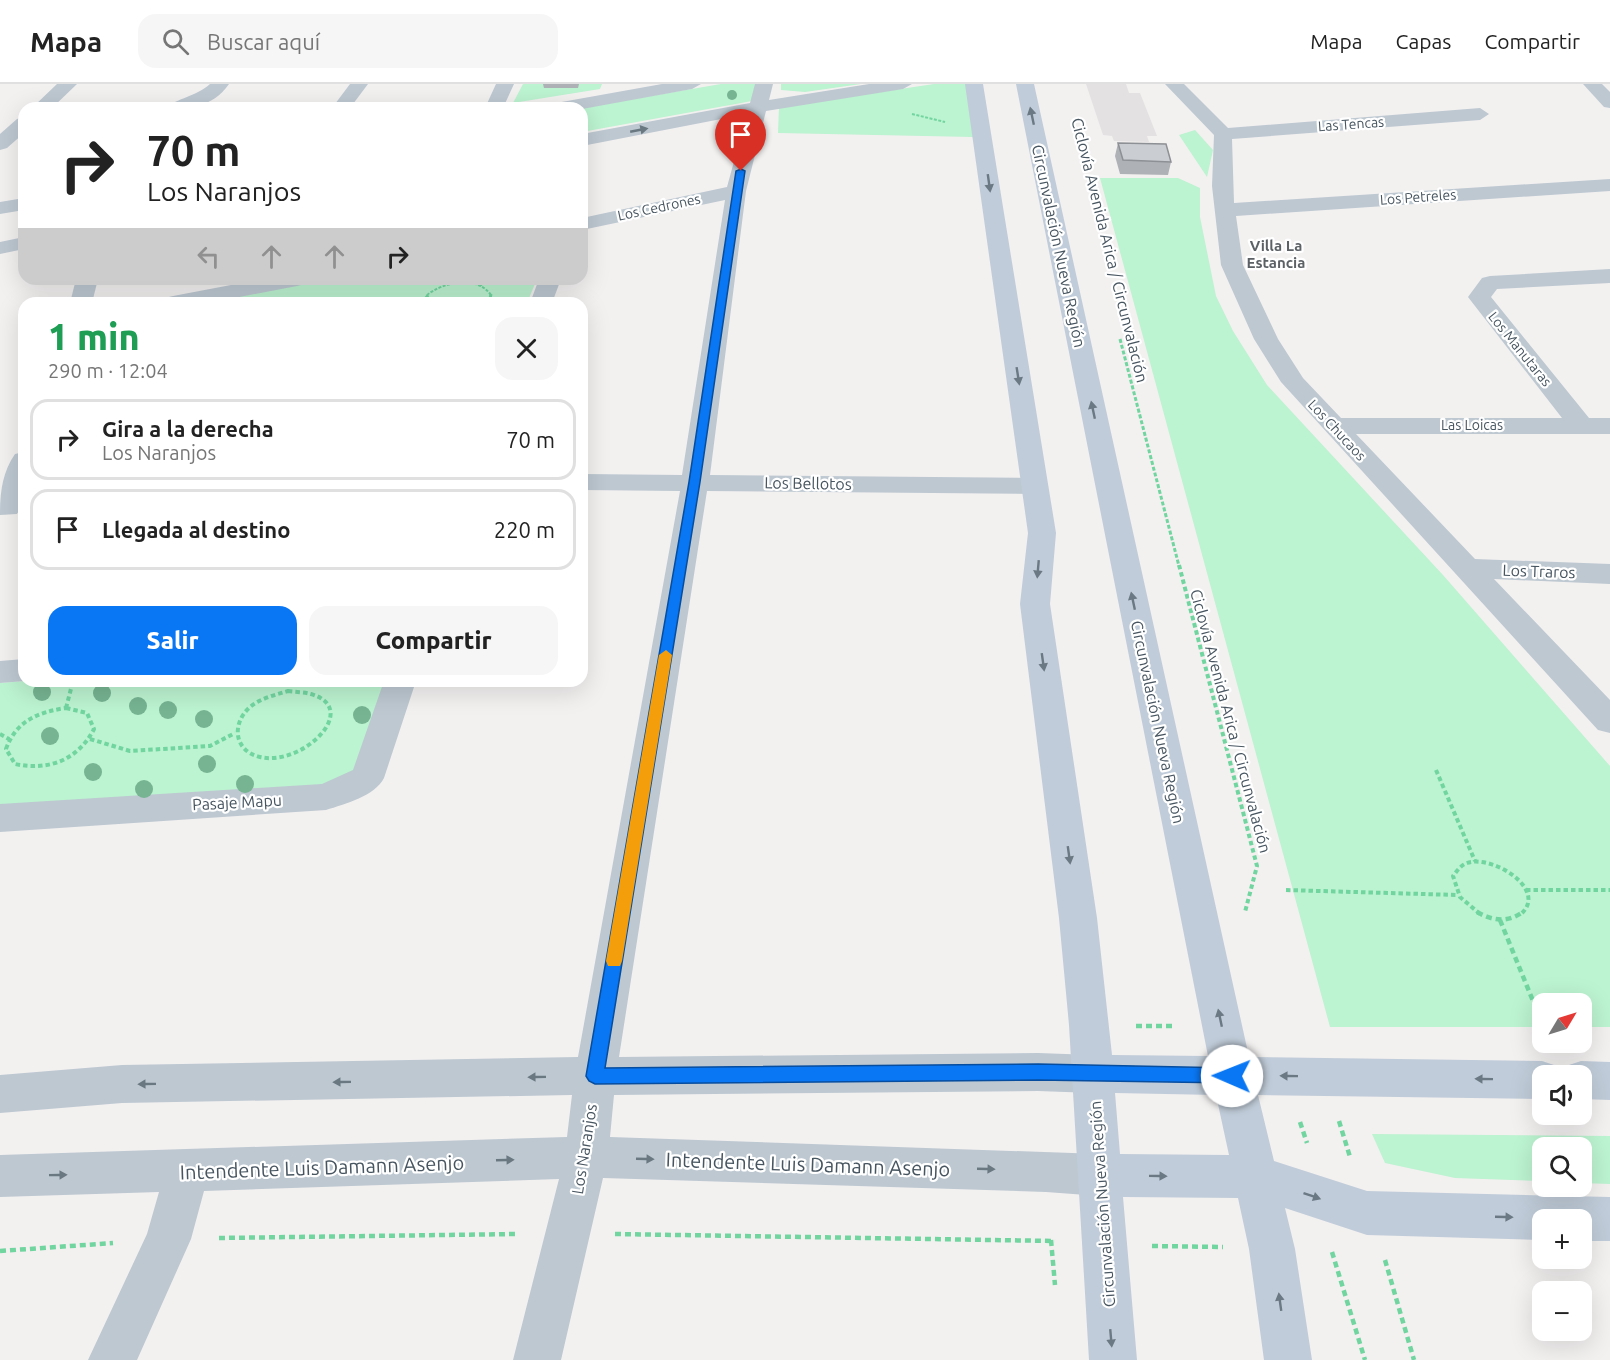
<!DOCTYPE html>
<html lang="es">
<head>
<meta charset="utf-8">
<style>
	body { margin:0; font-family:Ubuntu,sans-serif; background:#f6f6f6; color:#222; height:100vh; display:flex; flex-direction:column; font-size:22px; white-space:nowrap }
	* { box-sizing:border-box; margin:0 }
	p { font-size:20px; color:#767676 }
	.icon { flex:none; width:33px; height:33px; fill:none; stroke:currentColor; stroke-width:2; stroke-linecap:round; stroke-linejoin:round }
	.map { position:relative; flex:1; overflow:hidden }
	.side { position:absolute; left:18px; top:213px; width:570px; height:390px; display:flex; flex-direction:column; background:#fff; border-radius:18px; box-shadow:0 6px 24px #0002 }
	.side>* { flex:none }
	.guide { position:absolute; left:18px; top:18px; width:570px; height:183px; border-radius:18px; box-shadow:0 6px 24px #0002; background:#fff; color:#222; overflow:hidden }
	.needle { width:39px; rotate:52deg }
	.tools { position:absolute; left:1532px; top:909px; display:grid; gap:12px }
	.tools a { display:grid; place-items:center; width:60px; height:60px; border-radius:12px; background:#fff; box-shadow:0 6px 24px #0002; font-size:30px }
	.pin { position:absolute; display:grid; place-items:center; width:51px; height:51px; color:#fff; margin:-62px -26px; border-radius:50% 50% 50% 0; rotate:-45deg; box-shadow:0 0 6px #0007 }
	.pin .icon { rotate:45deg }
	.me { position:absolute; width:66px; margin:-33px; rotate:271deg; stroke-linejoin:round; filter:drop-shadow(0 0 4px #0008) }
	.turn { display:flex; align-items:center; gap:21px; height:126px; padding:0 30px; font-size:27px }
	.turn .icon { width:78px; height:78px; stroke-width:2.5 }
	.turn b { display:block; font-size:42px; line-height:51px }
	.lanes { display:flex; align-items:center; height:57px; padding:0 30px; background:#0003; justify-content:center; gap:30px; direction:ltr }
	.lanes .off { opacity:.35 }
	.round { display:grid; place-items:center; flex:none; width:63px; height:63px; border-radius:18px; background:#f6f6f6 }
	.overview { display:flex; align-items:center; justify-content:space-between; height:102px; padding:0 30px }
	h1 { font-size:36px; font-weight:800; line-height:45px; color:#1e9e55 }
	.cta { display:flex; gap:12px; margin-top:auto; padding:12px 30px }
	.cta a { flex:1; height:69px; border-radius:18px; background:#0977f4; color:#fff; font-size:24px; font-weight:800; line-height:69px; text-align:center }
	.cta a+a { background:#f6f6f6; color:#222 }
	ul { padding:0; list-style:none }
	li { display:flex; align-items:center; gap:18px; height:81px; margin:0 12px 9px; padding:0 18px; border:3px solid #e0e0e0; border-radius:18px }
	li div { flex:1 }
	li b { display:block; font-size:22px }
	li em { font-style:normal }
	header { display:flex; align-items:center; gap:36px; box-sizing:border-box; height:84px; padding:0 30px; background:#fff; border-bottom:2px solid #e0e0e0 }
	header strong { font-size:28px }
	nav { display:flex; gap:33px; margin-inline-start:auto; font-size:21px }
	.search { width:420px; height:54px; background:#f6f6f6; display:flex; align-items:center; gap:15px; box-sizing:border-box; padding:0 21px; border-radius:18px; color:#767676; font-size:22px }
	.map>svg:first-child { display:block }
</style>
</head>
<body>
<header>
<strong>Mapa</strong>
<div class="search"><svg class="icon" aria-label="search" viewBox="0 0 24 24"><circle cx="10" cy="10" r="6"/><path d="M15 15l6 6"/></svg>Buscar aquí</div>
<nav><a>Mapa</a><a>Capas</a><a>Compartir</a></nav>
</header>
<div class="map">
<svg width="1610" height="1276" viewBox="0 0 1610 1276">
	<rect width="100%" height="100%" fill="#f3f0f0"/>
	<polygon fill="#e4e1e2" points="1086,0 1126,0 1129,9 1140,9 1157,52 1147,52 1149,58 1114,57 1112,52 1103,51"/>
	<g fill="#bcf3d0">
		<polygon points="523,0 602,0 600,5 513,19"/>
		<polygon points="721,0 757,0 752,17 582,48 580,24"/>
		<polygon points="781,0 861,0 805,8 781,6"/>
		<polygon points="934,0 966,0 973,53 778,49 779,23"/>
		<polygon points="1195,46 1213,66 1207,93 1179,51"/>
		<polygon points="1100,94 1178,94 1200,104 1200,133 1216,212 1233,247 1267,301 1443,491 1610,682 1610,943 1581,943 1581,920 1542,920 1542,943 1330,943"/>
		<polygon points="319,195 537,195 527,219 198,219"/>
		<polygon points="24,597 387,597 361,687 324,704 0,723 0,599"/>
		<polygon points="1372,1050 1610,1052 1610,1100 1581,1099 1581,1064 1542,1064 1542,1097 1455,1094 1385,1079"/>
	</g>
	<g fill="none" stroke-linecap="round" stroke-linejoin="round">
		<g stroke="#71d5a0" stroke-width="2" stroke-dasharray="3 1.5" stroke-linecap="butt">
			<polyline points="912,30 945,38"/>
			<polyline points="480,202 488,195"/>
			<path d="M427,211C443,198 477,191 491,211"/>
		</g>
		<g stroke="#71d5a0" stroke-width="3" stroke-dasharray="4 2" stroke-linecap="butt">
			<polyline points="324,218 423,216"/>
			<polyline points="422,219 429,210"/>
			<polyline points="489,219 491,210"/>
			<polyline points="1120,255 1179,482"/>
		</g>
		<g stroke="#71d5a0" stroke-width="4" stroke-dasharray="4.5 3" stroke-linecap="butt">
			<polyline points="1179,481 1257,782 1245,828"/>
			<path d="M288,607C295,608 304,608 311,610C362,625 302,683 260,673C234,667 231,640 250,623C261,614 275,611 288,607Z"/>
			<path d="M66,624L87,629L94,645C78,676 49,687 15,680L6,665C16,637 38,628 66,624Z"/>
			<polyline points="66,624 73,597"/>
			<polyline points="0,650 9,655"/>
			<polyline points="90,655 130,667 210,662 235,649"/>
			<polyline points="1436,686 1475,777"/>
			<polyline points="1286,806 1457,811"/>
			<polyline points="1526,806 1610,806"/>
			<path d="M1480,830L1460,813L1453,792C1457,787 1461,781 1467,779C1491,770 1549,805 1521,830"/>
		</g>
		<g stroke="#71d5a0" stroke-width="4.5" stroke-dasharray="6 4" stroke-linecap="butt">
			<path d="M1477,828C1493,837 1507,839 1523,828"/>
			<polyline points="1500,836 1542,939"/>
			<polyline points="1136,942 1176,942"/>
			<polyline points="1339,1037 1350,1073"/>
			<polyline points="1300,1038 1307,1059"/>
			<polyline points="615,1150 1055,1157"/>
			<polyline points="219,1154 518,1150"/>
			<polyline points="1051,1156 1055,1201"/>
			<polyline points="1152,1162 1223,1163"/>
			<polyline points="0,1167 113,1159"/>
			<polyline points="1332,1168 1365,1276"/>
			<polyline points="1385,1176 1414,1276"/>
		</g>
		<g fill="#bdc8d1" fill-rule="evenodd">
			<polygon points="57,0 77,0 52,24 32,24"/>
			<path d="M210,0H229C212,24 190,24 164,24C169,18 197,12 210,0Z"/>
			<polygon points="350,0 368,0 350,24 332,24"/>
			<polygon points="496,0 514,0 503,24 485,24"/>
			<polygon points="662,0 701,0 692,5 582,25 547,24 556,19"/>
			<polygon points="755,0 773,0 769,16 869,0 912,0 903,5 766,27 746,107 710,391 1034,394 1044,396 1048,402 1044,408 1034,410 707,407 619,973 1038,969 1093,971 1108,977 1114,990 1108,1003 1093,1009 1038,1007 614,1011 610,1053 1100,1070 1116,1076 1122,1091 1116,1106 1100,1112 1046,1108 603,1094 561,1276 513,1276 559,1095 204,1107 191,1155 137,1276 88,1276 147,1150 159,1108 0,1113 0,1071 567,1053 572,1011 122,1019 0,1029 0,991 122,981 578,973 680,407 582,406 582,390 682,391 725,116 582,146 582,134 727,103 747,30 582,62 582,50 750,19"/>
			<polygon points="1165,0 1184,0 1228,44 1480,24 1489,30 1480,36 1232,55 1234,119 1610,95 1610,107 1236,132 1243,181 1278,255 1303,294 1341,334 1562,334 1468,213 1482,194 1490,192 1610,185 1610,199 1497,205 1491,213 1589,334 1610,334 1610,350 1356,350 1475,475 1610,480 1610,500 1494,495 1610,616 1610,649 1598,646 1281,298 1254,255 1221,181 1212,102 1214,51"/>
			<polygon points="1583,0 1602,0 1610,8 1610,24 1604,23"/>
			<polygon points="24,33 24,49 7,64 0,66 0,50 17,35"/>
			<polygon points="24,114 24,126 0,130 0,118"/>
			<polygon points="24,153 24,165 0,170 0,158"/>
			<polygon points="76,195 98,195 92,219 70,219"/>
			<polygon points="262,195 308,195 305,200 297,202 208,219 162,219 165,214 173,212"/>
			<polygon points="539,195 561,195 552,219 530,219"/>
			<path d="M24,368C24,388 28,413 17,430L0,431C0,409 2,389 15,370Z"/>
			<polygon points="24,575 25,597 0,599 0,577"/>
			<path d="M384,597H416L384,694C375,712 345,720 326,726L0,748V720L322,700L353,686Z"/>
		</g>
		<g fill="#c0ccd9" fill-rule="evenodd">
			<path d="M965,0H983L1056,449L1050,520L1097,834L1112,971L1208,972L1016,0H1034L1249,973L1542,977L1557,982L1561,992H1542V1015L1258,1011L1274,1077L1367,1107L1610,1113V1157H1581V1136H1542V1156L1367,1151L1285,1124L1295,1165L1312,1276H1264L1249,1165L1238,1114L1123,1113L1137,1276H1089L1069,941L1059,834L1020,520L1028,449ZM1115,1009L1216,1011L1229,1071L1120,1070Z"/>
			<polygon points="1581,977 1610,978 1610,1016 1581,1015 1581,992 1562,992 1566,982"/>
		</g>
	</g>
	<g fill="#76b492">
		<circle cx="732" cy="11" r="5"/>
		<circle cx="42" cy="608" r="9"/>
		<circle cx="102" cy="609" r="9"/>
		<circle cx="138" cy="622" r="9"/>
		<circle cx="168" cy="626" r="9"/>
		<circle cx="362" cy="631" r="9"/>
		<circle cx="204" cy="635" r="9"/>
		<circle cx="50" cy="652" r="9"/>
		<circle cx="207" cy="680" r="9"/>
		<circle cx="93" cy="688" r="9"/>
		<circle cx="245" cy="700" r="9"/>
		<circle cx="144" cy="705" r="9"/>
	</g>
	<g fill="#aeb1b5">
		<polygon points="543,0 579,0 578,4 544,4"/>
		<polygon points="1118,59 1171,78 1168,91 1120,90 1115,72"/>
	</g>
	<polygon fill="#caced3" stroke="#8d9094" stroke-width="1.5" points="1118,59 1166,60 1171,78 1123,76"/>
	<defs><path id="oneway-solid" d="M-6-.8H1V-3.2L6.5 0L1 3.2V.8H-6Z" transform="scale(1.5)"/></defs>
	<g fill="#6b7984">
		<use href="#oneway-solid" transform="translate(1032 32) rotate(-102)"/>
		<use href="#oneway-solid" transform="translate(989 99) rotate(82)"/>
		<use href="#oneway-solid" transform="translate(1018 292) rotate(81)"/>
		<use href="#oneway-solid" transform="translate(1093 326) rotate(-102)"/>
		<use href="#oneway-solid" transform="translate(1038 485) rotate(95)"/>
		<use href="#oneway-solid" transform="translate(1133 517) rotate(-102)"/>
		<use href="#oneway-solid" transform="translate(1043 578) rotate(82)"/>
		<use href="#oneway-solid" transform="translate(1069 771) rotate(82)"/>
		<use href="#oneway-solid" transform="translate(1220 934) rotate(-102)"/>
		<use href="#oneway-solid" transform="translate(1289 992) rotate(-179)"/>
		<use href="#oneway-solid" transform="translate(1484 995) rotate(-179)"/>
		<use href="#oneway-solid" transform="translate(1158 1092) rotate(1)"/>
		<use href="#oneway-solid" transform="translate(1312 1112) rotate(19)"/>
		<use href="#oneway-solid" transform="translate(1504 1133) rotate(2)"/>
		<use href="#oneway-solid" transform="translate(1280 1218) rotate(-98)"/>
		<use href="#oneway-solid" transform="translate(1111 1254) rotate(85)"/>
	</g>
	<g fill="#6a7882">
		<use href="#oneway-solid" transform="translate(639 46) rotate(-11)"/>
		<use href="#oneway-solid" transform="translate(537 993) rotate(179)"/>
		<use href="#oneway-solid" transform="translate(342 998) rotate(179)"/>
		<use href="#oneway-solid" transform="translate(147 1000) rotate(179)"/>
		<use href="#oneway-solid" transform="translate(645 1075) rotate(2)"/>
		<use href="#oneway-solid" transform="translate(505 1076) rotate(-2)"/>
		<use href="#oneway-solid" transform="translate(986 1085) rotate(2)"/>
		<use href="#oneway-solid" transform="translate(58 1091) rotate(-1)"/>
	</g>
	<polygon fill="#0977f4" stroke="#064d9f" stroke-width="1.5" points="741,85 745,87 700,398 605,984 1038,980 1232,984 1238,986 1240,992 1238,997 1232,999 1038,996 595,1000 589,997 586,992 689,398 736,87"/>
	<polygon fill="#f59e0b" points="666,566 672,571 622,877 620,882 608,882 606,877 659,571"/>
	<g text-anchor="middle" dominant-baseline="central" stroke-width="4.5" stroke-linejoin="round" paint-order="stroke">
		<g font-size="14" fill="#475560" stroke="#fff">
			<text transform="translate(1351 40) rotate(-4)">Las Tencas</text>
			<text transform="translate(1418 113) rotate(-4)">Los Petreles</text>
			<text transform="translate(659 123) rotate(-12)">Los Cedrones</text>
			<text transform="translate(1520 265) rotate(51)">Los Manutaras</text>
			<text x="1472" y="341">Las Loicas</text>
			<text transform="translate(1337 346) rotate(47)">Los Chucaos</text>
		</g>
		<g font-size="15" font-weight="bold" fill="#5c6166" stroke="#fff">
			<text x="1276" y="161">Villa La<tspan x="1276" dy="17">Estancia</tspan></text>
		</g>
		<g font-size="16" fill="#475560" stroke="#fff">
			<text transform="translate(1059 162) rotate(78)">Circunvalación Nueva Región</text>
			<text transform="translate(1110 166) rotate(76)">Ciclovía Avenida Arica / Circunvalación</text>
			<text transform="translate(808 399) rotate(1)">Los Bellotos</text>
			<text transform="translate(1539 487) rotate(2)">Los Traros</text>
			<text transform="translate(1231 637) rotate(75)">Ciclovía Avenida Arica / Circunvalación</text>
			<text transform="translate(1158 638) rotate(78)">Circunvalación Nueva Región</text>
			<text transform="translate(237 718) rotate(-3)">Pasaje Mapu</text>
			<text transform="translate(584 1065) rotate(-81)">Los Naranjos</text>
			<text transform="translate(1102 1120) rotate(-94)">Circunvalación Nueva Región</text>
		</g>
		<g font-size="20" fill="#475560" stroke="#fff">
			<text transform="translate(808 1080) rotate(2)">Intendente Luis Damann Asenjo</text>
			<text transform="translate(322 1083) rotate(-2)">Intendente Luis Damann Asenjo</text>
		</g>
	</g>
</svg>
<div class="tools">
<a><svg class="needle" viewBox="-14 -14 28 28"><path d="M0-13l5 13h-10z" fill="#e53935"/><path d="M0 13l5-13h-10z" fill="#767676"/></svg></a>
<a><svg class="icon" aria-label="sound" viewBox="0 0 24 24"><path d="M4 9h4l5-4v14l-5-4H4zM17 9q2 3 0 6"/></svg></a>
<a><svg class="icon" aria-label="search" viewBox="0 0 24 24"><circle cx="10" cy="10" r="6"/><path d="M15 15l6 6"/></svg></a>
<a>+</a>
<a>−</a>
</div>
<div class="pin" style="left:741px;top:87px;background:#d93025"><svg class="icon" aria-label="arrive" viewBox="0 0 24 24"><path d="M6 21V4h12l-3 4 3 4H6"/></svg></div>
<svg class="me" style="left:1232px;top:992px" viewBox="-20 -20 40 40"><circle r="19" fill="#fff"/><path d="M0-13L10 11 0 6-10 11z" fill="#0977f4"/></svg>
<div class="guide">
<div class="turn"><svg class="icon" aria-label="right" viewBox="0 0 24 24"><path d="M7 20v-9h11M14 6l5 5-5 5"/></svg><div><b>70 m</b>Los Naranjos</div></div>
<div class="lanes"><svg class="icon off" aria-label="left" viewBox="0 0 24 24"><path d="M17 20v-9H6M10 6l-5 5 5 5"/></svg><svg class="icon off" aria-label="ahead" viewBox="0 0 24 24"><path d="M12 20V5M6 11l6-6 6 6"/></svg><svg class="icon off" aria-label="ahead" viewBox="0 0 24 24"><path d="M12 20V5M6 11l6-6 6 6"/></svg><svg class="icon" aria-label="right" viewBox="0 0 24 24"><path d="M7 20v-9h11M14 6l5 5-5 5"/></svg></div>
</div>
<section class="side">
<div class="overview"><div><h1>1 min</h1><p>290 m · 12:04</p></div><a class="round"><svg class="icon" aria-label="close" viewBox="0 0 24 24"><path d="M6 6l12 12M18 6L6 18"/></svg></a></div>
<ul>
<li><svg class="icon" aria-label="right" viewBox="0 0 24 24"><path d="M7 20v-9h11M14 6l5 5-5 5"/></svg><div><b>Gira a la derecha</b><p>Los Naranjos</p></div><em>70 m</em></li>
<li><svg class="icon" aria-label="arrive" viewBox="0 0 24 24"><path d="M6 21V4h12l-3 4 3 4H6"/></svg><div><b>Llegada al destino</b></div><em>220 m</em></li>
</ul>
<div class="cta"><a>Salir</a><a>Compartir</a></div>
</section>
</div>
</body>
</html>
